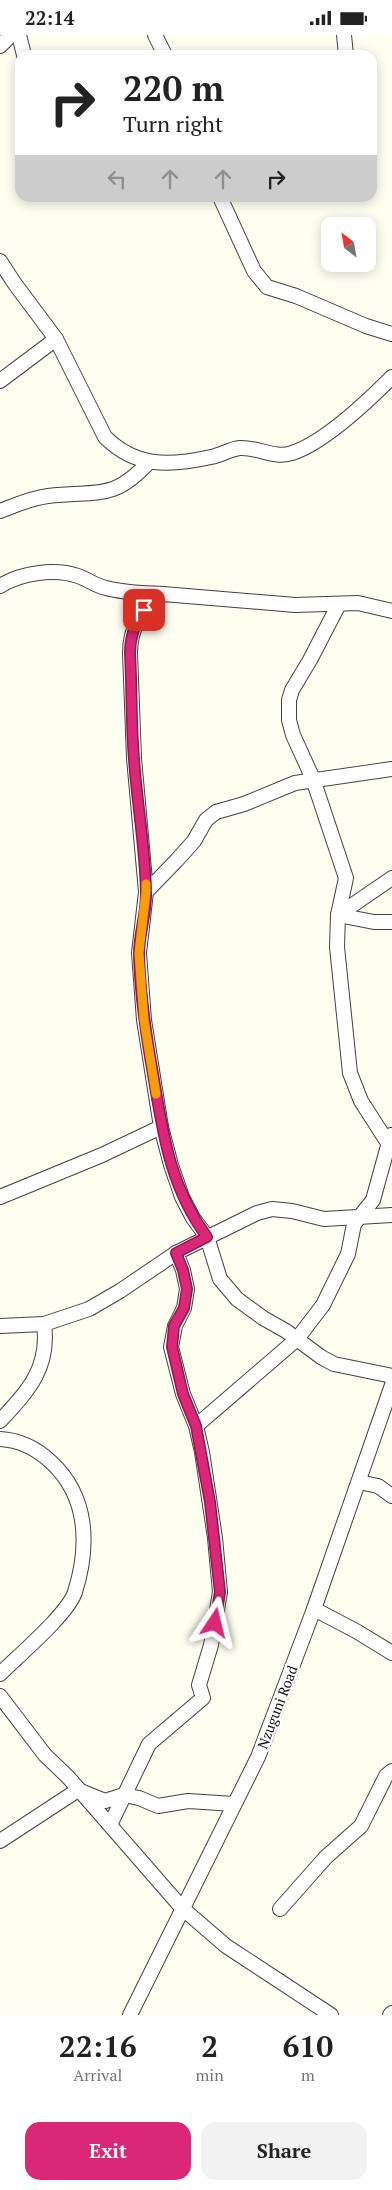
<!DOCTYPE html>
<html lang="en">
<head>
<meta charset="utf-8">
<style>
	body { margin:0; font-family:"PT Serif",serif; background:#f2f2f2; color:#222; height:100vh; display:flex; flex-direction:column; font-size:19px; white-space:nowrap }
	* { box-sizing:border-box; margin:0 }
	p { font-size:16px; color:#767676 }
	.icon { flex:none; width:28px; height:28px; fill:none; stroke:currentColor; stroke-width:2; stroke-linecap:round; stroke-linejoin:round }
	.map { position:relative; height:1980px; overflow:hidden }
	.drawer { display:flex; flex-direction:column; background:#fff; flex:1 }
	.drawer>* { flex:none }
	.top-card { position:absolute; left:15px; top:15px; width:362px; height:152px; border-radius:15px; box-shadow:0 2px 12px #0003; background:#fff; color:#222; overflow:hidden }
	.needle { width:32px; rotate:329deg }
	.controls { position:absolute; left:321px; top:182px; display:grid; gap:10px }
	.controls a { display:grid; place-items:center; width:55px; height:55px; border-radius:10px; background:#fff; box-shadow:0 2px 12px #0003; font-size:25px }
	.pin { position:absolute; display:grid; place-items:center; width:42px; height:42px; color:#fff; margin:-21px; border-radius:10px; box-shadow:0 2px 8px #0006 }
	.me { position:absolute; width:55px; margin:-28px; rotate:10deg; stroke-linejoin:round; filter:drop-shadow(0 0 4px #0008) }
	.turn { display:flex; align-items:center; gap:18px; height:105px; padding:0 25px; font-size:22px }
	.turn .icon { width:65px; height:65px; stroke-width:2.5 }
	.turn b { display:block; font-size:35px; line-height:42px }
	.lanes { display:flex; align-items:center; height:48px; padding:0 25px; background:#0003; justify-content:center; gap:25px; direction:ltr }
	.lanes .off { opacity:.35 }
	.eta { display:flex; justify-content:space-evenly; align-items:center; height:85px; text-align:center }
	.eta b { font-size:30px; font-weight:700; line-height:35px }
	.cta { display:flex; gap:10px; margin-top:auto; padding:10px 25px }
	.cta a { flex:1; height:58px; border-radius:15px; background:#db2777; color:#fff; font-size:20px; font-weight:700; line-height:58px; text-align:center }
	.cta a+a { background:#f2f2f2; color:#222 }
	.status { display:flex; justify-content:space-between; align-items:center; height:35px; padding:0 25px; background:#fff; direction:ltr }
	.status svg { height:14px; fill:currentColor }
	.map>svg:first-child { display:block }
</style>
</head>
<body>
<div class="status"><b>22:14</b><svg viewBox="0 0 49 12"><path d="M0 12V9h3v3zM5 12V6h3v6zM10 12V3h3v9zM15 12V0h3v12zM26 1h20v11H26zM47 4h2v5h-2z"/></svg></div>
<div class="map">
<svg width="392" height="1980" viewBox="0 0 392 1980">
	<rect width="100%" height="100%" fill="#fefef1"/>
	<g fill="none" stroke-linecap="round" stroke-linejoin="round">
		<g stroke="#424242" stroke-width="16">
			<g id="street">
				<polyline points="19,0 24,20"/>
				<polyline points="155,0 165,20"/>
				<polyline points="344,0 346,20"/>
				<polyline points="0,11 11,0"/>
				<polyline points="220,162 254,236 267,252 296,261 366,291 392,299"/>
				<path d="M0,226L15,249L56,304L105,402C136,433 170,431 211,422C221,420 230,414 240,413C258,412 275,424 292,418C324,408 368,366 392,342"/>
				<polyline points="0,346 56,304"/>
				<path d="M0,476C16,470 31,463 48,461C97,455 112,467 149,427"/>
				<path d="M0,551C21,538 54,533 78,541C87,544 96,551 106,553C124,558 144,558 163,559"/>
				<polyline points="339,569 310,625 292,655 289,665 289,685 293,700 313,744 346,843 338,880 337,912 350,1038 361,1066 388,1108"/>
				<path d="M392,576L358,568L295,570L163,559C142,573 130,592 130,618L134,723L146,857L139,918L144,985L161,1092L171,1130L182,1162L193,1183L207,1202L220,1244L237,1264L263,1283L286,1296L321,1322L334,1329L392,1341"/>
				<polyline points="146,857 177,825 194,806 206,785 216,777 244,769 295,748 392,734"/>
				<polyline points="338,880 392,843"/>
				<polyline points="338,880 374,887 392,887"/>
				<polyline points="0,1162 102,1120 161,1092"/>
				<polyline points="0,1291 44,1289 89,1274 120,1256 176,1218 257,1178 272,1174 292,1176 324,1184 392,1180"/>
				<path d="M0,1386C28,1356 50,1333 44,1289"/>
				<polyline points="196,1391 297,1304 323,1270 348,1219 354,1189 373,1165 391,1100"/>
				<path d="M0,1404C20,1405 36,1413 51,1427C89,1462 89,1512 75,1557C68,1579 18,1621 0,1639"/>
				<polyline points="359,1447 378,1451 392,1461"/>
				<polyline points="314,1574 356,1596 392,1618"/>
				<polyline points="0,1661 45,1720 68,1742 182,1873 226,1911 331,1980"/>
				<polyline points="110,1790 149,1709 203,1663 199,1650 211,1610 220,1557 215,1503 202,1417 196,1391 183,1359 171,1312 175,1291 184,1273 187,1254 183,1235 176,1218"/>
				<polyline points="0,1806 78,1755 105,1766 124,1760 139,1763 158,1771 188,1766 234,1769"/>
				<polyline points="280,1874 326,1822 361,1791 386,1741 392,1736"/>
				<polyline points="130,1980 258,1722 314,1574 392,1350"/>
				<polyline points="390,1980 392,1978"/>
			</g>
		</g>
		<use href="#street" stroke="#fff" stroke-width="14"/>
	</g>
	<g fill="none" stroke-linecap="round" stroke-linejoin="round">
		<g stroke="#8e194d" stroke-width="12">
			<path id="route" d="M144,575C135,588 130,602 130,618C132,654 131,689 134,724C137,768 145,812 146,856C147,877 139,898 139,919C140,960 146,1000 153,1039C163,1099 170,1152 207,1202L176,1218L183,1235L187,1254L184,1273L174,1291L172,1312L183,1359L196,1391L210,1467L220,1557L215,1588"/>
		</g>
		<use href="#route" stroke="#db2777" stroke-width="9"/>
		<polyline stroke="#f59e0b" stroke-width="9" points="146,849 146,856 139,918 144,985 156,1059"/>
	</g>
	<g text-anchor="middle" dominant-baseline="central" stroke-width="5" stroke-linejoin="round" paint-order="stroke">
		<g font-size="14" fill="#0f0f0f" stroke="#fff">
			<text transform="translate(277 1672) rotate(-69)">Nzuguni Road</text>
		</g>
	</g>
</svg>
<div class="controls">
<a><svg class="needle" viewBox="-14 -14 28 28"><path d="M0-13l5 13h-10z" fill="#e53935"/><path d="M0 13l5-13h-10z" fill="#767676"/></svg></a>
</div>
<div class="pin" style="left:144px;top:575px;background:#d93025"><svg class="icon" aria-label="arrive" viewBox="0 0 24 24"><path d="M6 21V4h12l-3 4 3 4H6"/></svg></div>
<svg class="me" style="left:215px;top:1588px" viewBox="-20 -20 40 40"><path d="M0-17L14 15 0 8-14 15z" fill="#db2777" stroke="#fff" stroke-width="4"/></svg>
<div class="top-card">
<div class="turn"><svg class="icon" aria-label="right" viewBox="0 0 24 24"><path d="M7 20v-9h11M14 6l5 5-5 5"/></svg><div><b>220 m</b>Turn right</div></div>
<div class="lanes"><svg class="icon off" aria-label="left" viewBox="0 0 24 24"><path d="M17 20v-9H6M10 6l-5 5 5 5"/></svg><svg class="icon off" aria-label="ahead" viewBox="0 0 24 24"><path d="M12 20V5M6 11l6-6 6 6"/></svg><svg class="icon off" aria-label="ahead" viewBox="0 0 24 24"><path d="M12 20V5M6 11l6-6 6 6"/></svg><svg class="icon" aria-label="right" viewBox="0 0 24 24"><path d="M7 20v-9h11M14 6l5 5-5 5"/></svg></div>
</div>
</div>
<section class="drawer">
<div class="eta">
<div><b>22:16</b><p>Arrival</p></div>
<div><b>2</b><p>min</p></div>
<div><b>610</b><p>m</p></div>
</div>
<div class="cta"><a>Exit</a><a>Share</a></div>
</section>
</body>
</html>
